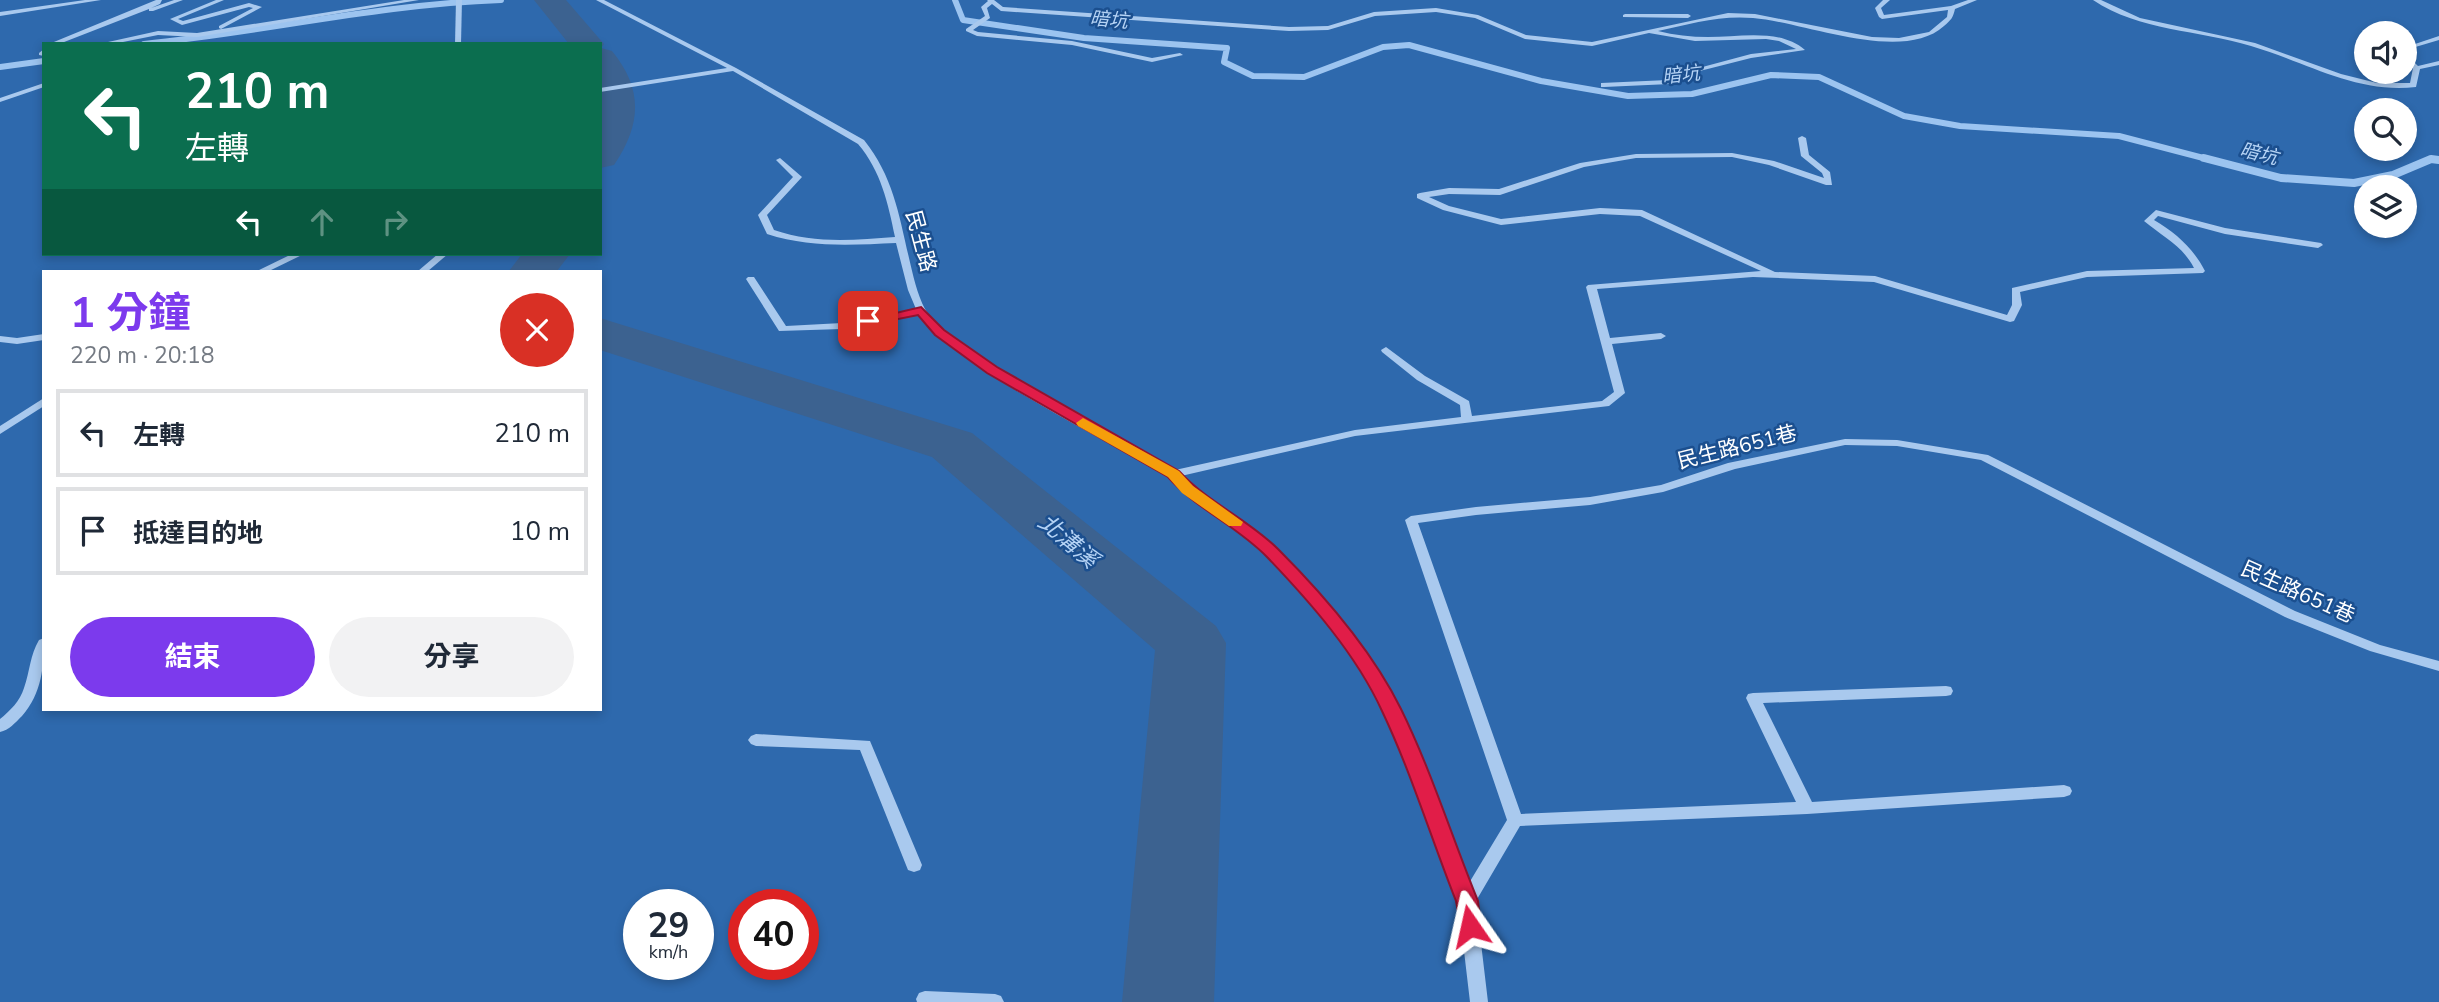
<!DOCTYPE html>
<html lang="zh-TW">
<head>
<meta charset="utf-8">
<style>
	body { margin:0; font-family:"Nunito Sans","Noto Sans TC",sans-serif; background:#f2f2f3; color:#1f2937; height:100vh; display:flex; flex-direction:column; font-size:26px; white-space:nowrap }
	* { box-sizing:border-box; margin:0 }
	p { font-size:23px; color:#747a83 }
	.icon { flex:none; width:38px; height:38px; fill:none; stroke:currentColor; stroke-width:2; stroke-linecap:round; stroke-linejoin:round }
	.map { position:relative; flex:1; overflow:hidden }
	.sheet { position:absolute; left:42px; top:270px; width:560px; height:441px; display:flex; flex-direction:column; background:#fff; border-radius:0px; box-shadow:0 4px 10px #0003 }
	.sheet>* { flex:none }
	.guide { position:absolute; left:42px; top:42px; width:560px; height:214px; border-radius:0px; box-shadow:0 4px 10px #0003; background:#0b6e4f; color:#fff; overflow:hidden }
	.controls { position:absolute; left:2354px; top:21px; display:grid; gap:14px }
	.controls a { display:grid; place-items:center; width:63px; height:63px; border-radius:50%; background:#fff; box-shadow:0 4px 10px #0003; font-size:35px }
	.speed { position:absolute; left:623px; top:889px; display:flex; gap:14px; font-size:35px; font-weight:700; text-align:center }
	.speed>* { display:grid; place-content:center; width:91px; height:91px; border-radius:50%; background:#fff; box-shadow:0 4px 10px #0003; line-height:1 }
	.speed small { font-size:18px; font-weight:400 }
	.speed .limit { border:10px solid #d22; background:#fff; color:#111 }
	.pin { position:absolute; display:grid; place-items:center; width:60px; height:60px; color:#fff; margin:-30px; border-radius:14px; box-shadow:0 4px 10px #0006 }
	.me { position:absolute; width:77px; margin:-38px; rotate:349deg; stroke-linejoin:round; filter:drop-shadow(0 0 5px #0008) }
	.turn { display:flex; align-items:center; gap:24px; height:147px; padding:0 28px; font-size:32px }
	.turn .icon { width:91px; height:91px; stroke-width:2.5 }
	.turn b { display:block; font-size:49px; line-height:60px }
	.lanes { display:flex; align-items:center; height:66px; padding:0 28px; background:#0003; justify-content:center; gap:35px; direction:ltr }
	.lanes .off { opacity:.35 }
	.round { display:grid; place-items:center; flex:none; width:74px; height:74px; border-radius:37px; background:#f2f2f3 }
	.headline { display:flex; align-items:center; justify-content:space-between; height:119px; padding:0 28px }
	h1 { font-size:42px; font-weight:700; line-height:52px; color:#7c3aed }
	.cta { display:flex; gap:14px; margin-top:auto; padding:14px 28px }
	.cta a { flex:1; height:80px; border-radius:42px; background:#7c3aed; color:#fff; font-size:28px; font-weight:700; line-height:80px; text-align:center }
	.cta a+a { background:#f2f2f3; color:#1f2937 }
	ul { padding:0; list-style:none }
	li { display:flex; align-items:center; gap:21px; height:88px; margin:0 14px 10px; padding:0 14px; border:4px solid #e0e1e3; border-radius:0px }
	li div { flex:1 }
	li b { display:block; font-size:26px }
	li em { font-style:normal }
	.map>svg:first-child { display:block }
</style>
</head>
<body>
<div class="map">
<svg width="2439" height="1002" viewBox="0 0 2439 1002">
	<rect width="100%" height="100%" fill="#1b4f8f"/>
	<path fill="#2e69ad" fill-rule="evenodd" d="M0,0H2439V1002H0ZM2366,33H2404V72H2366ZM44,44H600V254H44ZM2366,110H2404V149H2366ZM2366,187H2404V226H2366ZM44,271H600V709H44ZM639,905H698V964H639ZM744,905H803V964H744Z"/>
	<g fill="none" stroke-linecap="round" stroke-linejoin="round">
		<g stroke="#9cc4f0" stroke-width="6">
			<polyline points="955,0 963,20 1084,38 1227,48 1224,62 1253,76 1304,77 1383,47 1409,45 1541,81 1628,96 1692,94 1771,75 1819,77 1904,116 1960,126 2119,136 2211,160"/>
			<path d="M144,44C263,32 381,4 501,0"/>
			<polyline points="0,67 44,61"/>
			<polyline points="2429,160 2437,160"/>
		</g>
		<polyline stroke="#9cc4f0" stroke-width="8" points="2204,158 2281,178 2354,183 2393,175 2431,159 2439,160"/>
		<g fill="#3c6290" fill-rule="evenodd">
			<path d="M534,0H566L604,44L601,48L612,51C643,89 642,124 614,165L600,168V44H569Z"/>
			<polygon points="522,254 570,254 557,271 509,271"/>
			<polygon points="600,318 972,433 1216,626 1226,643 1214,1002 1122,1002 1155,650 932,457 600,350"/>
		</g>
		<g fill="#a9c9ee" fill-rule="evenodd">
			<polygon points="85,0 101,0 0,16 0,12"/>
			<polygon points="156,0 162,0 160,4 151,8 174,0 183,0 153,11 149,11 149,9 59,44 49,44"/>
			<polygon points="216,0 224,0 178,19 183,21 249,3 262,7 221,29 219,28 219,26 253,8 249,7 182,25 170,19"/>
			<polygon points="404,0 419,0 197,37 158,35 113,44 99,44 158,31 197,33"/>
			<polygon points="456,0 462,0 461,44 455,44"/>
			<path d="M596,0H604L736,68L864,140C893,176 899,215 909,258C913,275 917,294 925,309C938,331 964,347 985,361C1046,402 1111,434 1175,470L1355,430L1461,417L1460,405L1417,380L1382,352L1381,350L1386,347L1425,376L1469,401L1472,416L1602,401L1614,392L1586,287L1588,285L1761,271L1640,216L1600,214L1501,225L1443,210L1417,198V194L1420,193L1449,188L1499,189L1580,163L1636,154L1732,153L1774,161L1824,178L1822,173L1801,156L1798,138L1802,136L1806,138L1809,155L1830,172L1832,185H1826L1769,165L1732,157L1636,158L1584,167L1500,195L1449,194L1429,197L1449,206L1501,219L1600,208L1642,210L1775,272L1875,276L2007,315L2012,305V288L2087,271L2194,268C2182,245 2163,237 2144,221L2156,210L2225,228L2321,243L2323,245L2318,248L2225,234L2158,216L2154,220C2176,233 2193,248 2205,271L2203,273L2087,277L2020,292L2022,305L2014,321L2010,322L1874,282L1753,277L1597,289L1610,338L1661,333L1666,336L1661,339L1612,344L1625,393L1609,406L1355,436L1181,476L1191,487L1226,509L1276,548L1320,597L1357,644L1398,709L1469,883L1507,820L1405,520L1411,516L1476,507L1590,497L1661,485L1728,463L1845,439L1897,440L1988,455L2295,611L2380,645L2439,661V671L2370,651L2285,617L1981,460L1897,446L1845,445L1735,469L1663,492L1590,505L1476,515L1418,523L1521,814L1796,802L1746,698L1748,694L1753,693L1946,686L1951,687L1953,691L1951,695L1946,696L1763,703L1812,802L2064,785L2070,787L2072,791L2070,795L2064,797L1807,814L1520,826L1476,901L1488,1002H1470L1458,900L1384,710L1347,650L1310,603L1266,554L1218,515L1183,493L1169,477C1118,448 1067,421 1017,391C982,369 946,347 919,314L842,329L779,331L746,279L748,277H754L786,326L842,323L916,309L908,290L896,243C852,245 810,248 767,234L758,215L793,177L776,160L780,158L802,177L767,215L774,230C814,244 854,240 895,237C888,203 881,171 858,144L733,71L600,92V88L727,68Z"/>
			<path d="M987,0H994L1003,7L1289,27L1328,26L1374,12L1436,8L1478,15L1526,35L1592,42L1728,13L1755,14L1872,37L1899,38L1929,32L1947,17L1948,10L1882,19L1879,17L1875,8L1883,0H1890L1881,8L1884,15L1951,6L1968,0H1977L1955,9C1953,18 1951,20 1944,26C1902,64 1804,22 1753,18C1720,15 1689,24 1658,31C1674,35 1691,37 1708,37C1740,37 1779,28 1805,50L1751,58L1684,75L1670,84L1604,87H1601V83L1668,80L1680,73L1751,54L1796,49L1779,41L1766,39L1695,41L1649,33L1592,46L1525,39L1475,18L1436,12L1375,16L1328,30L1289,31L1001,11L992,4L987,8L990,18L973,30L978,32L1072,41L1152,58L1180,53L1183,55L1152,62L1072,45L977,36L966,31V29L985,16L981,7L988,1Z"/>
			<path d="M2093,0H2101L2140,18L2255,43L2341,74L2377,83H2410L2413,68L2404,60L2406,47L2439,36V40L2412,48L2409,57L2418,66L2439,61V65L2420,69L2416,87C2356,94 2306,62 2251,46C2199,30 2139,31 2093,0Z"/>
			<polygon points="1625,14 1688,14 1691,16 1688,18 1623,17 1623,15"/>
			<polygon points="44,49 44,56 39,55 39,53"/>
			<polygon points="44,83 44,87 0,102 0,98"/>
			<polygon points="292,254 304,254 269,271 257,271"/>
			<polygon points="438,254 448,254 428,271 418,271"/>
			<polygon points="44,334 44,340 17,344 0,342 0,336 17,338"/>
			<polygon points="44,398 44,406 0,434 0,426"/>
			<path d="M44,638C44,667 42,693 22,716C15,723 9,730 0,732V719C10,711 20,701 24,688C30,671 30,655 39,640Z"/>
			<polygon points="756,734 870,741 922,865 920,870 914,872 908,870 860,750 756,746 751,744 748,740 751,736"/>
			<polygon points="925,991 995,994 1001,996 1004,1002 917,1002 916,999 919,993"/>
		</g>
	</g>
	<path fill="#e11d48" stroke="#92132f" stroke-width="2" d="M921,307L944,330L997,367L1179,471C1207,502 1248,519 1278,549C1322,593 1373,652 1401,709C1431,770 1452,837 1478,901L1481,926L1478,933L1470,935L1462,933L1456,901C1431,838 1411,772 1382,711C1356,654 1310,602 1267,557C1237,526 1196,509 1168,477L987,373L935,335L918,315L868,325L862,321Z"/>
	<polygon fill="#f59e0b" points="1083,418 1179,471 1193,486 1243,522 1241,526 1229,526 1182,493 1168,477 1078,426 1076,423"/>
	<g text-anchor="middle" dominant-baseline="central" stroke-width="5" stroke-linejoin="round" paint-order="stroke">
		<g font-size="19" font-style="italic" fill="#b5d3f5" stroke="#1b4f8f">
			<text transform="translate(1109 20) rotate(5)">暗坑</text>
			<text transform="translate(1681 75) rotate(-6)">暗坑</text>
			<text transform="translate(2259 154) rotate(14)">暗坑</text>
		</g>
		<g font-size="21" fill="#fff" stroke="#1b4f8f">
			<text transform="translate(921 241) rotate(75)">民生路</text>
			<text transform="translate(1737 447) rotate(-14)">民生路651巷</text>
			<text transform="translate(2298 592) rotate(24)">民生路651巷</text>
		</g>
		<g font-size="23" font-style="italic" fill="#b5d3f5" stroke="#1b4f8f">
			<text transform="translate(1068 541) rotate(40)">北溝溪</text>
		</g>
	</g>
</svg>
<div class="controls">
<a><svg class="icon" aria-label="sound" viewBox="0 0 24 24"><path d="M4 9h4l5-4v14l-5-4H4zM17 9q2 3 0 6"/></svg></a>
<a><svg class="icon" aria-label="search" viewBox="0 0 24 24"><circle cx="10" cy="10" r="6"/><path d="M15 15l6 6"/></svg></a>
<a><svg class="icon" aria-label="layers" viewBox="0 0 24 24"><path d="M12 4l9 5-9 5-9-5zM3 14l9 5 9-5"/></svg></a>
</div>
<div class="speed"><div>29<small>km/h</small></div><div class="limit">40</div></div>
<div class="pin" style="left:868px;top:321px;background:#d93025"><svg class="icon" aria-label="arrive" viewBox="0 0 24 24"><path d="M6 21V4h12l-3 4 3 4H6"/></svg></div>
<svg class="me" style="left:1470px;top:926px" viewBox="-20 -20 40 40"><path d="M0-17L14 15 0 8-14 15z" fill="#e11d48" stroke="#fff" stroke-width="4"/></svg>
<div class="guide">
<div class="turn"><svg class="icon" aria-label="left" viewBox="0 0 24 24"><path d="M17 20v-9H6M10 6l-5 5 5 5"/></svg><div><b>210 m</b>左轉</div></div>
<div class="lanes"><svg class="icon" aria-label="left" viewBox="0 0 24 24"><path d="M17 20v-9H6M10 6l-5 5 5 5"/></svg><svg class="icon off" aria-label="ahead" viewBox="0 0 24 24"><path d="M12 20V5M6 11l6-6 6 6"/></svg><svg class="icon off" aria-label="right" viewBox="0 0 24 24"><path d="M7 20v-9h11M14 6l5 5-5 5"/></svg></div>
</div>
<section class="sheet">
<div class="headline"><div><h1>1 分鐘</h1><p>220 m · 20:18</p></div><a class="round" style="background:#d93025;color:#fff"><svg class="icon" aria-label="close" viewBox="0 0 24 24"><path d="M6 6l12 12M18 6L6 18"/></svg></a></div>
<ul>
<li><svg class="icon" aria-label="left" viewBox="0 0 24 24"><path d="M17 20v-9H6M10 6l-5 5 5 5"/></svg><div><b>左轉</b></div><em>210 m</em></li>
<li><svg class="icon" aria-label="arrive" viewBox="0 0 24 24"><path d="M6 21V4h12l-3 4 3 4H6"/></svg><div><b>抵達目的地</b></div><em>10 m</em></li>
</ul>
<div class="cta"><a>結束</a><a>分享</a></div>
</section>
</div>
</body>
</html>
